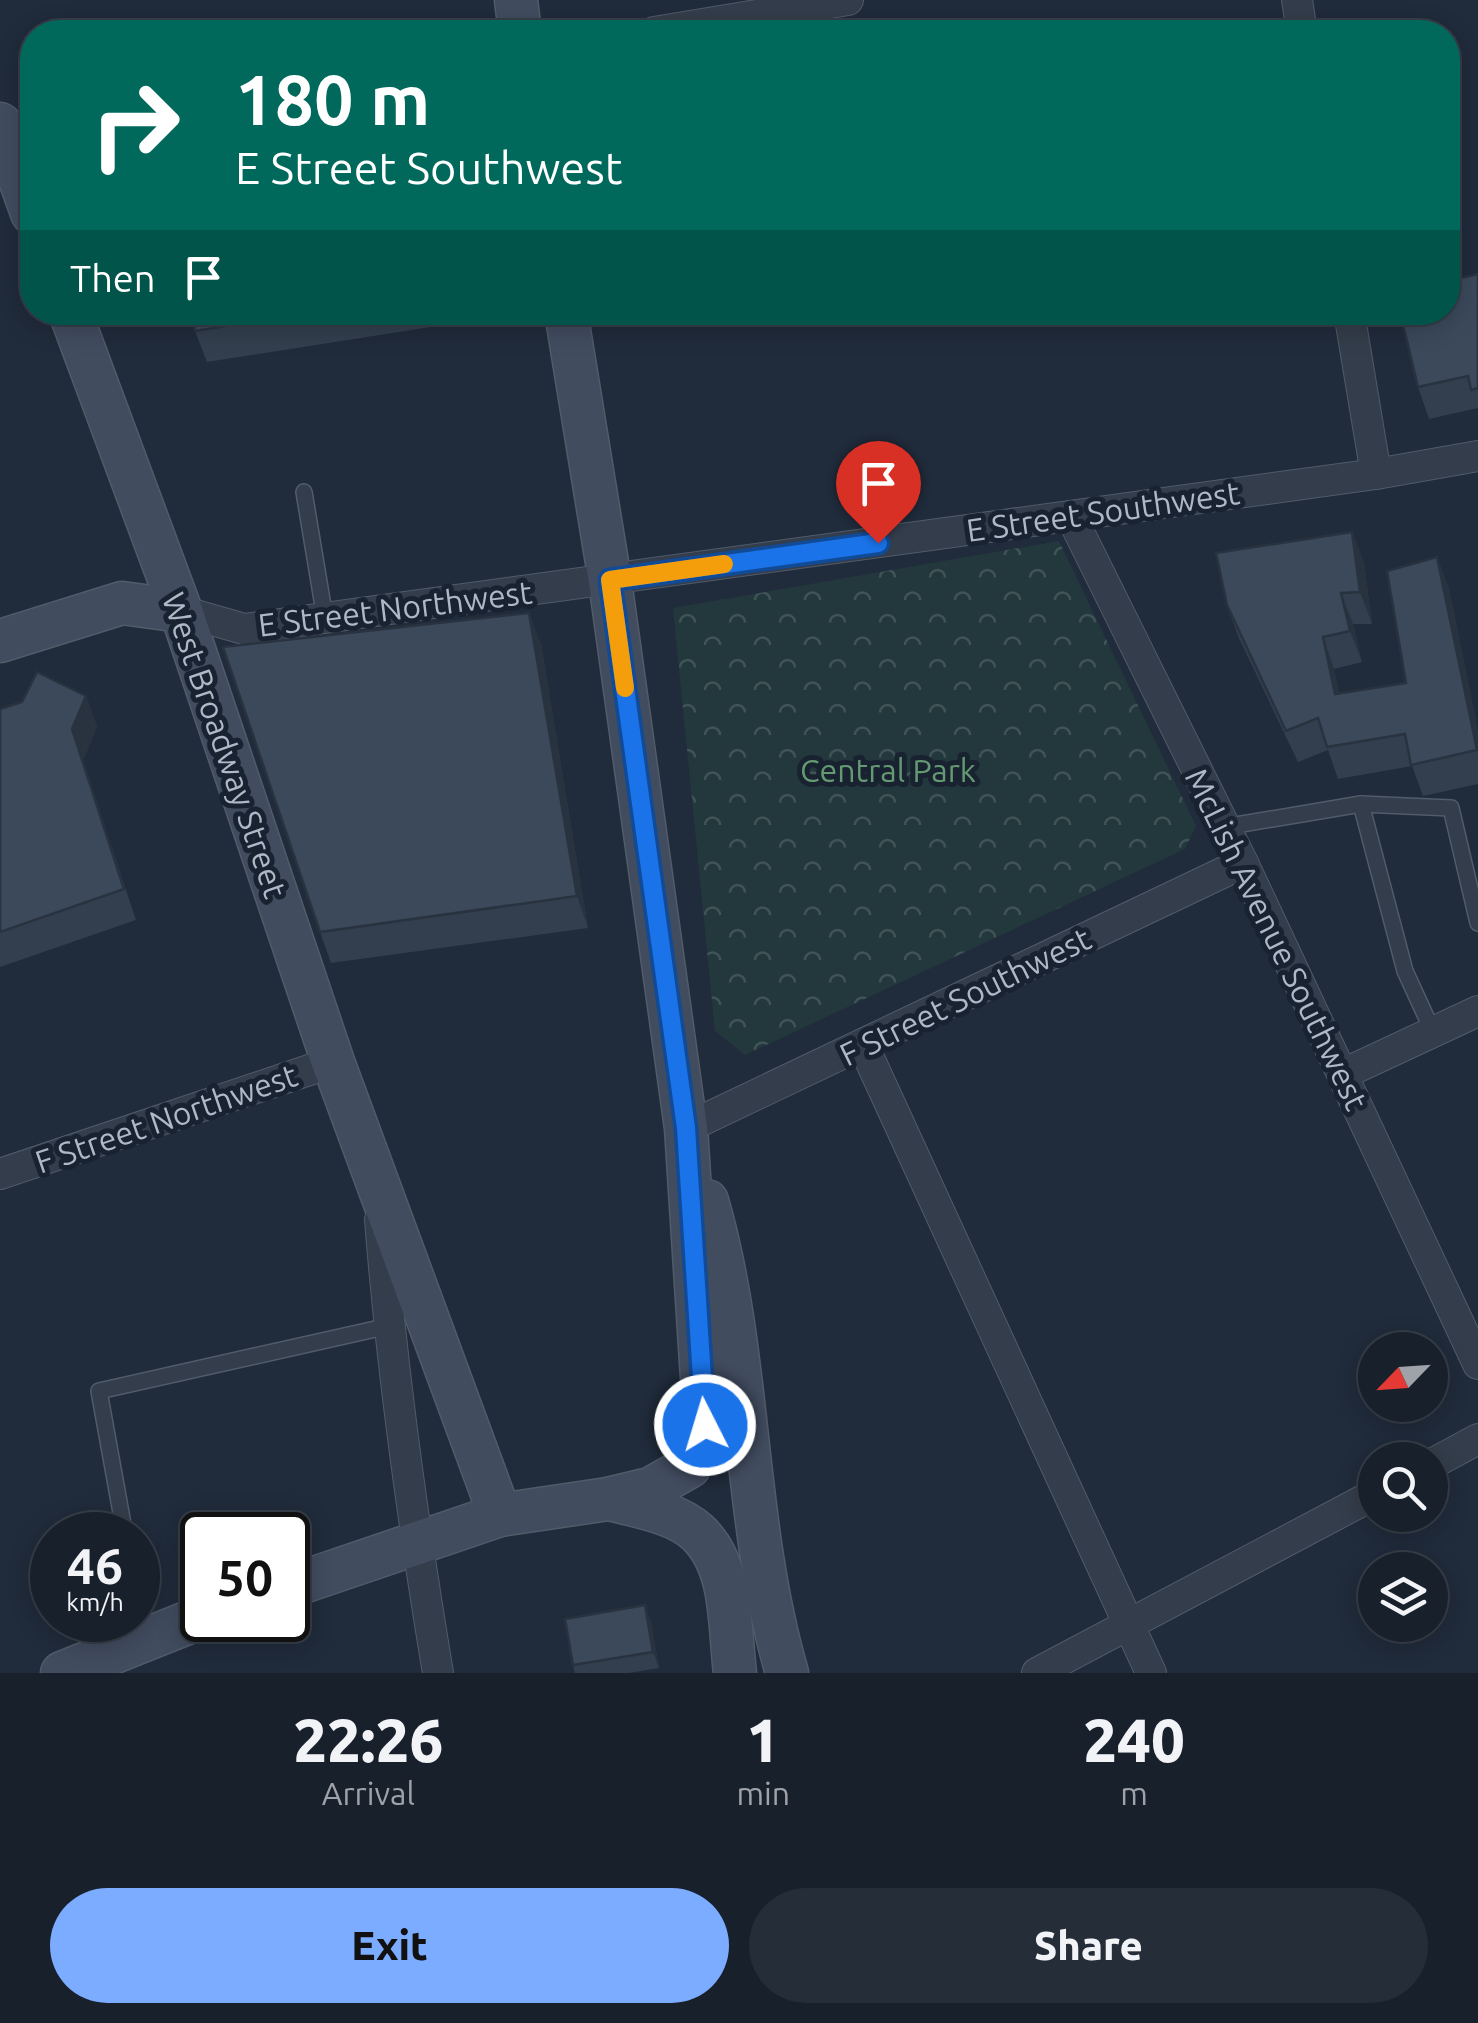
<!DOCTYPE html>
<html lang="en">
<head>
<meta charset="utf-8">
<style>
	body { margin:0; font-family:Ubuntu,sans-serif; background:#252d38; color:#f1f3f6; height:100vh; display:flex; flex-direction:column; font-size:38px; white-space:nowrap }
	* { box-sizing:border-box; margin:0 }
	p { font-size:32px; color:#9fa3a9 }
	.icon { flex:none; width:55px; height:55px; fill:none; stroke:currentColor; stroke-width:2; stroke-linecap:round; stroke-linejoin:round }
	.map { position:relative; height:1673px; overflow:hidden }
	.sheet { display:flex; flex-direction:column; background:#18202c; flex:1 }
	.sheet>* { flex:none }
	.hud { position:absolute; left:20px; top:20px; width:1440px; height:305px; border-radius:40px; box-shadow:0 5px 25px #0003,0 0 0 2px #363e48; background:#00695c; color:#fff; overflow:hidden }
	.needle { width:65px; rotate:245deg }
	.tools { position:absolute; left:1358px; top:1332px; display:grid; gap:20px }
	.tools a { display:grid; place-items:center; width:90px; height:90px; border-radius:50%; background:#18202c; box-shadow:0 5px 25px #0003,0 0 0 2px #363e48; font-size:50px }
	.speed { position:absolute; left:30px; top:1512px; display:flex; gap:20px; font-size:50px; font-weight:700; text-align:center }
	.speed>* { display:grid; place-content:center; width:130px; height:130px; border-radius:50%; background:#18202c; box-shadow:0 5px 25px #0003,0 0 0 2px #363e48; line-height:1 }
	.speed small { font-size:25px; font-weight:400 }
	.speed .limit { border:5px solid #111; border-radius:15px; background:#fff; color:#111 }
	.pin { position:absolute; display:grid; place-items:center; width:85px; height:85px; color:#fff; margin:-102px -42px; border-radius:50% 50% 50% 0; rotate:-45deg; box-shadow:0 0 10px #0007 }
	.pin .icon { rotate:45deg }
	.me { position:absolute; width:110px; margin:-55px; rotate:355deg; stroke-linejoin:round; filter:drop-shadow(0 0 8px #0008) }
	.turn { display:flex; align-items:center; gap:35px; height:210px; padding:0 50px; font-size:45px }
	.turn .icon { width:130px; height:130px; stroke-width:2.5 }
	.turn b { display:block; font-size:70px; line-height:85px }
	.then { display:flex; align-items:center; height:95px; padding:0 50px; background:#0003; gap:20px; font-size:38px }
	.eta { display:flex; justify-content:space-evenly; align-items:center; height:170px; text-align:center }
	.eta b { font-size:60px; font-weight:800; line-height:70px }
	.primary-button { display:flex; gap:20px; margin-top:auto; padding:20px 50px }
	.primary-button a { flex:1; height:115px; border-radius:60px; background:#7cacff; color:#111; font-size:40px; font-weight:800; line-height:115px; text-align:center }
	.primary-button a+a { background:#252d38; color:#f1f3f6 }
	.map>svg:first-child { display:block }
</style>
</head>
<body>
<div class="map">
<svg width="1478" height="1673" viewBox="0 0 1478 1673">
	<defs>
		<pattern id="park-crowns" width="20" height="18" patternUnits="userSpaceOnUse" patternTransform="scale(2.5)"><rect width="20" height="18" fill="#22383c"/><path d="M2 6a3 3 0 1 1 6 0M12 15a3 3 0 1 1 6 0" fill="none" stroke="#405357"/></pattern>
	</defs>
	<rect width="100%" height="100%" fill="#202b3b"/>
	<polygon fill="url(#park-crowns)" points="1059,541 1196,826 1185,849 745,1055 715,1031 673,608"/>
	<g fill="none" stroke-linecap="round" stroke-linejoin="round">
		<g stroke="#515b69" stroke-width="18">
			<g id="lane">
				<polyline points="304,492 325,618"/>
				<polyline points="1224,827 1361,804"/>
				<polyline points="1433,1032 1405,971 1361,804 1451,808 1478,923"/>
				<polyline points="125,1535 99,1391 389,1326"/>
				<polyline points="138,1602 144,1635"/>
			</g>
		</g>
		<g stroke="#515b69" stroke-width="32">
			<g id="street">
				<polyline points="1297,0 1302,32"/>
				<polyline points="654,32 848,0"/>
				<polyline points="1349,312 1376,474"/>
				<polyline points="1071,516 1243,863 1478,1364"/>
				<polyline points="181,611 244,629 1376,474 1478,456"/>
				<polyline points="863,1045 1151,1673"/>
				<polyline points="1343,1074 1478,1011"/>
				<polyline points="686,1128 1243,863"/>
				<polyline points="0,1174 333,1062"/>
				<path d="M380,1220C392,1372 413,1523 438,1673"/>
				<polyline points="1430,1465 1478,1439"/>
				<polyline points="1037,1673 1375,1494"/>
			</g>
		</g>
		<g stroke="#515b69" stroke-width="45">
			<g id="secondary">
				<polyline points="516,0 520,32"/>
				<polyline points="0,124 32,213"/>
				<polyline points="70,312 181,611 333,1062 500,1515"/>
				<polyline points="0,641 122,603 181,611"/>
				<path d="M707,1201C752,1355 742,1519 787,1673"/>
				<path d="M609,1499C636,1506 675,1512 697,1532C734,1566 729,1626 735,1673"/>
				<polyline points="288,1587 500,1515 608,1499 650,1489 689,1467 705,1425 686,1128 610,581 566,312"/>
				<polyline points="62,1673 202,1617"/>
			</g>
		</g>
		<use href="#lane" stroke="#343d4b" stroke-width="15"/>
		<use href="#street" stroke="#343d4b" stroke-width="30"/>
		<use href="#secondary" stroke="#414c5f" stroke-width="42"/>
	</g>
	<g fill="#333f4e">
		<polygon points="1478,274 1478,408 1429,419 1418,387"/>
		<polygon points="192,312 435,312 437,326 207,362 195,331"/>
		<polygon points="1352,532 1364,563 1372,624 1353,624 1362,662 1334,669 1339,693 1406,683 1437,557 1449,589 1478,731 1478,784 1423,796 1412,766 1338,779 1328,750 1298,762 1238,636 1227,605"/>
		<polygon points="541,644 588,928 331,963 320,932"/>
		<polygon points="86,696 97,727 83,760 136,920 0,967 0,709 22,702"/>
		<polygon points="651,1622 659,1668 629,1673 575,1673 573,1665"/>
	</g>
	<g fill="#293340">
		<polygon points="1352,532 1364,563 1372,624 1360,592"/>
		<polygon points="1437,557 1449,589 1478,731 1478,753"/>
		<polygon points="1341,593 1353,624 1362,662 1350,631"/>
		<polygon points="529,613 541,644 588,928 577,896"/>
		<polygon points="1323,637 1334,669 1346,725 1335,694"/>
		<polygon points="86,696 97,727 83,760 136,920 72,729"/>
		<polygon points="645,1605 651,1622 659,1668 653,1652"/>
	</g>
	<g fill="#3b495b" stroke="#293340" stroke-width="2.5">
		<polygon points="1478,274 1478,388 1471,390 1468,376 1418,387 1400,312 1448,312 1448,281"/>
		<polygon points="192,312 311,312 195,331"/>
		<polygon points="1352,532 1360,592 1341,593 1350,631 1323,637 1335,694 1406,683 1387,571 1437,557 1477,750 1411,765 1405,734 1327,747 1318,718 1286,731 1227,605 1216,553"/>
		<polygon points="529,613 577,896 320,932 223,647"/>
		<polygon points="37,672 86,696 72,729 124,889 0,932 0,709 22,702"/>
		<polygon points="645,1605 653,1652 573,1665 565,1619"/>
	</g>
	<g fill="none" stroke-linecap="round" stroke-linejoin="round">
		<g stroke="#114b97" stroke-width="25">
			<polyline id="route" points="705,1425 686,1128 610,580 878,543"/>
		</g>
		<use href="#route" stroke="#1a73e8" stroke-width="18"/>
		<polyline stroke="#f59e0b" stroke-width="18" points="625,688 610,580 724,564"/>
	</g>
	<g text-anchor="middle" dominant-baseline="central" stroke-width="10" stroke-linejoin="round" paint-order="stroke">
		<g font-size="32" fill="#aeb8c7" stroke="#192230">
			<text transform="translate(1103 511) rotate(-8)">E Street Southwest</text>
			<text transform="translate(395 608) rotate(-7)">E Street Northwest</text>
			<text transform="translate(225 745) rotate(71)">West Broadway Street</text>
			<text transform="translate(1277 939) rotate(64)">McLish Avenue Southwest</text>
			<text transform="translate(965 996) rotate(-26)">F Street Southwest</text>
			<text transform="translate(166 1118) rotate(-19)">F Street Northwest</text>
		</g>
		<g font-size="32" fill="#649a72" stroke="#192230">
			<text x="888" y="770">Central Park</text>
		</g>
	</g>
</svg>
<div class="tools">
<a><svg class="needle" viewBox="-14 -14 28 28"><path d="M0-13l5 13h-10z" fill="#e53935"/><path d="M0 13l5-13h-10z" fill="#9fa3a9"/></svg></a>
<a><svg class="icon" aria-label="search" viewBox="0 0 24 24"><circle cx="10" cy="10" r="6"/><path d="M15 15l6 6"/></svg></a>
<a><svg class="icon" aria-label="layers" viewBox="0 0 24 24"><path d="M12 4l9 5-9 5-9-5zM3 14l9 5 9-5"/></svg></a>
</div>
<div class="speed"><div>46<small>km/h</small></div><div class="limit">50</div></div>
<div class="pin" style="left:878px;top:543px;background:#d93025"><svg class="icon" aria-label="arrive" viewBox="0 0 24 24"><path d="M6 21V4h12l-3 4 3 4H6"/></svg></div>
<svg class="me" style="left:705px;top:1425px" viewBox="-20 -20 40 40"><circle r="17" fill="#1a73e8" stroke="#fff" stroke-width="3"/><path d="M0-11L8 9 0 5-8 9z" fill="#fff"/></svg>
<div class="hud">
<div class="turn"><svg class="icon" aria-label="right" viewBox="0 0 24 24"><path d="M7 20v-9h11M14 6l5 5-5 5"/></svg><div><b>180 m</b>E Street Southwest</div></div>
<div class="then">Then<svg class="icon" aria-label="arrive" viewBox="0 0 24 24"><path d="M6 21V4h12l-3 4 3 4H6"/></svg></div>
</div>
</div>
<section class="sheet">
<div class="eta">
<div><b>22:26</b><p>Arrival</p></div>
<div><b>1</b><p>min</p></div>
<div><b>240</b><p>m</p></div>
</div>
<div class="primary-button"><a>Exit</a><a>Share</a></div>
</section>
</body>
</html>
